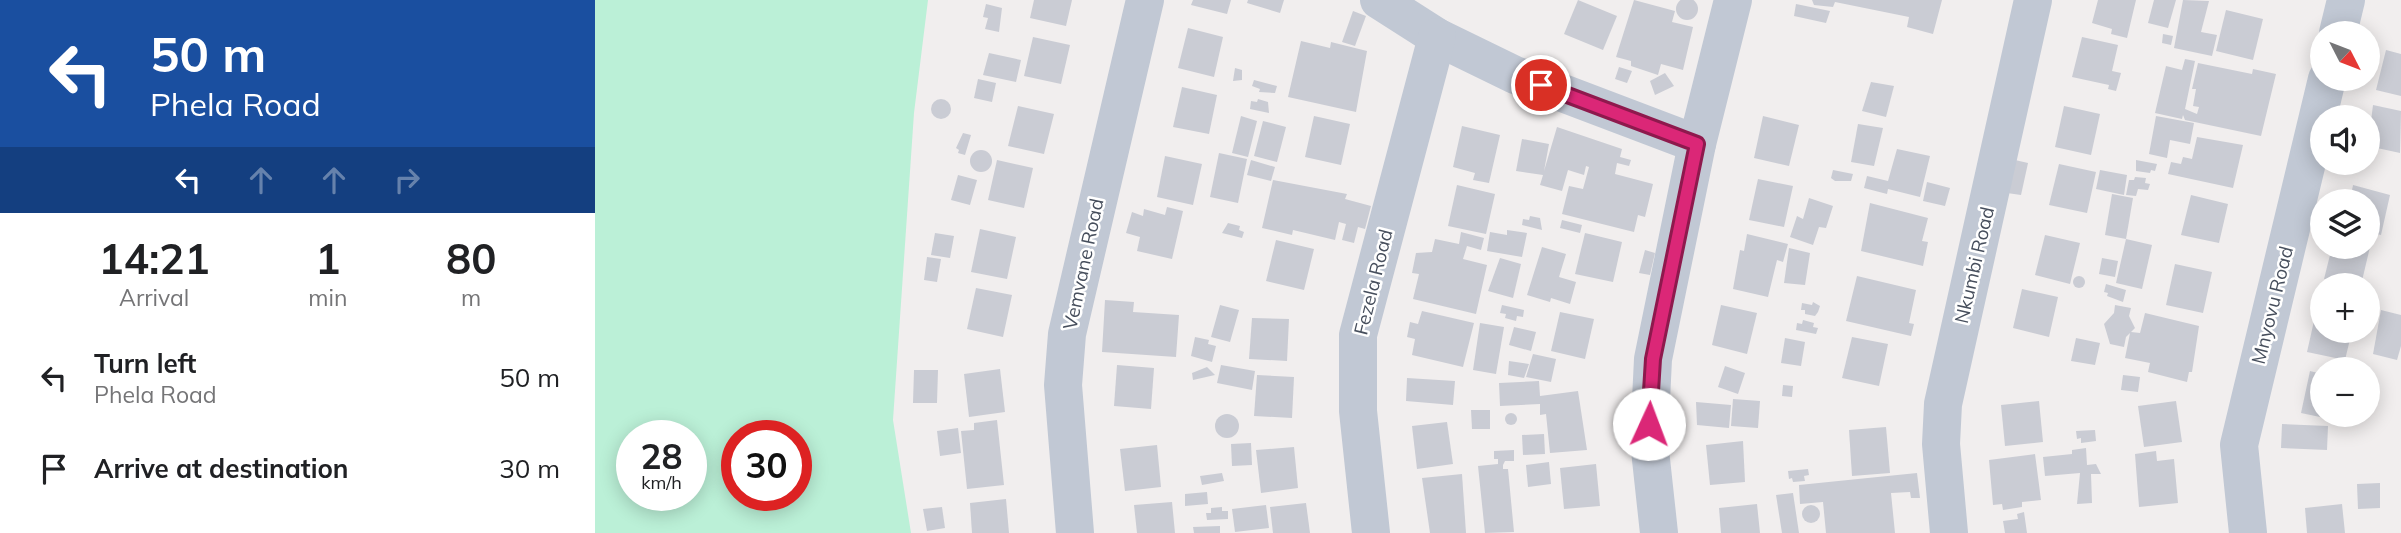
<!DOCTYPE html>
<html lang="en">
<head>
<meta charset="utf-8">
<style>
	body { margin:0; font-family:Mulish,sans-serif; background:#f2f2f2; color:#202124; height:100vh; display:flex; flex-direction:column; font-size:26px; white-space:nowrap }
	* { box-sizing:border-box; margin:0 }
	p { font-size:23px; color:#757577 }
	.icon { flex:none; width:38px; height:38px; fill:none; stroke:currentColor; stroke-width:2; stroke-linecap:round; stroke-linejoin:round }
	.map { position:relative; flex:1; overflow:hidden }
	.sheet { display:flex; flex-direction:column; background:#fff; width:595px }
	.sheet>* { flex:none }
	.guide { background:#1a4fa0; color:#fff; overflow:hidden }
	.needle { width:46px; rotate:132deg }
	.fabs { position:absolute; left:1715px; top:21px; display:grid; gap:14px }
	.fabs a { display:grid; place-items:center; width:70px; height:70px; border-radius:50%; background:#fff; box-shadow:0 4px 18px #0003; font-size:35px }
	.speed { position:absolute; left:21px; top:420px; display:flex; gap:14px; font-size:35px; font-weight:700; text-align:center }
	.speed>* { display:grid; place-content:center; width:91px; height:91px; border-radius:50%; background:#fff; box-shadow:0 4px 18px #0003; line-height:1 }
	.speed small { font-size:18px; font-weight:400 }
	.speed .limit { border:10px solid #d22; background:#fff; color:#111 }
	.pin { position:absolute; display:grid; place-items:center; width:60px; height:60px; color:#fff; margin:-30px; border:4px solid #fff; border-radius:50%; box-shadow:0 2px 7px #0007 }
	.me { position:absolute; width:77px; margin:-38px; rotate:2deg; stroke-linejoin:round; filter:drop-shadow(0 0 5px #0008) }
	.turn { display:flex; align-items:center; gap:24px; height:147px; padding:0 35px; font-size:32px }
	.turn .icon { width:91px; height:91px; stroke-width:2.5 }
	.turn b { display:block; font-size:49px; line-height:60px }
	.lanes { display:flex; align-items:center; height:66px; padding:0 35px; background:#0003; justify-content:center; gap:35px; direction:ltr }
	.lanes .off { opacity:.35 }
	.eta { display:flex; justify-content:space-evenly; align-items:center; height:119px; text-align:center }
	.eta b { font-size:42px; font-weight:700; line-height:49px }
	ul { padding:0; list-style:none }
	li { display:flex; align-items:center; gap:21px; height:91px; padding:0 35px }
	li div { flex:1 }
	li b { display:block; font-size:26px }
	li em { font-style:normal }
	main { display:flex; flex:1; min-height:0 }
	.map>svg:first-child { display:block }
</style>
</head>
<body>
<main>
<section class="sheet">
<div class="guide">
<div class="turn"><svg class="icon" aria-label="left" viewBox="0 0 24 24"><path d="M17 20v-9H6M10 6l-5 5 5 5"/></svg><div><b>50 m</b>Phela Road</div></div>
<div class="lanes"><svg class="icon" aria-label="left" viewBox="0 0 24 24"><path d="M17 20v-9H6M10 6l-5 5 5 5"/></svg><svg class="icon off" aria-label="ahead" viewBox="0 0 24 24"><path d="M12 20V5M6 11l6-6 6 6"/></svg><svg class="icon off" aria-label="ahead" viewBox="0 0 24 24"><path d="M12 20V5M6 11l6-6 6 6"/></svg><svg class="icon off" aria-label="right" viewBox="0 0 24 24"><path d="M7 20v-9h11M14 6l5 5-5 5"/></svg></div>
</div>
<div class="eta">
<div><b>14:21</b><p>Arrival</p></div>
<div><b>1</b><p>min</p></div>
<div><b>80</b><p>m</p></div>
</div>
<ul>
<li><svg class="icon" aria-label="left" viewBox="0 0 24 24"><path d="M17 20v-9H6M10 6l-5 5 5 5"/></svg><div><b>Turn left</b><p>Phela Road</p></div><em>50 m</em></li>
<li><svg class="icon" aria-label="arrive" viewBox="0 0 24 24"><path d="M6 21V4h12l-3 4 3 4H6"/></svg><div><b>Arrive at destination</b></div><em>30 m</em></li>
</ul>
</section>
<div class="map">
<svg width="1806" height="533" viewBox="0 0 1806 533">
	<rect width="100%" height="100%" fill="#f1eeee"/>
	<path fill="#bbf0d7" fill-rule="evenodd" d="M0,0H333L319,113L298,420L316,533H0ZM37,436H96V495H37ZM142,436H201V495H142Z"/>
	<g fill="#caccd4">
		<circle cx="1092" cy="9" r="11"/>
		<polygon points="439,0 477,0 471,26 435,18"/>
		<polygon points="598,0 636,0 632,14 596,5"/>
		<polygon points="653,0 689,0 685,13 652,3"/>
		<polygon points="983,0 1022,16 1008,50 969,34"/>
		<polygon points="1039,0 1080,11 1077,22 1098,27 1088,70 1066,64 1063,75 1036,66 1036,61 1021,57"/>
		<polygon points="1217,0 1347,0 1338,34 1312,27 1314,17 1240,2 1238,7 1219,5"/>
		<polygon points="1503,0 1541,0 1532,38 1516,34 1517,29 1497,23"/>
		<polygon points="1559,0 1581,0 1573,28 1553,23"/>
		<polygon points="1588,0 1614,1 1606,32 1622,35 1617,56 1579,48"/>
		<polygon points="391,4 407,8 404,32 390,29 393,18 388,17"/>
		<polygon points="1201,4 1235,11 1231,23 1199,16"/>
		<polygon points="1631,10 1668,19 1658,60 1621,51"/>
		<polygon points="758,11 771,16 760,46 747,42"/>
		<polygon points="593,28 628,37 619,77 583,68"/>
		<polygon points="1568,34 1578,36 1576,45 1567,43"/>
		<polygon points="438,37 475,45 466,84 429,76"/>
		<polygon points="1487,37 1523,45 1517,71 1526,73 1521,91 1513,89 1514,85 1477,77"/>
		<polygon points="706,41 735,48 736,42 772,51 761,112 693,97"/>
		<polygon points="1791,50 1806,54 1806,96 1781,90"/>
		<polygon points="394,53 426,60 421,82 388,75"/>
		<polygon points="1590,59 1600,61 1590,109 1602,114 1604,107 1598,106 1601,89 1597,89 1603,63 1657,74 1658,69 1681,74 1666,136 1590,120 1588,115 1587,119 1560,113 1571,66 1587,70"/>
		<polygon points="1024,67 1037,71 1032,83 1020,79"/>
		<polygon points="640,68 647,70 647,80 638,81"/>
		<polygon points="1070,73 1079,86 1060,95 1055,81"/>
		<polygon points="383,79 401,83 397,102 379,98"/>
		<polygon points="659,80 682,86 680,93 664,92 665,89 657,86"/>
		<polygon points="1276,82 1299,86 1291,117 1267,111"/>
		<polygon points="587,87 622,95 614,134 578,127"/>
		<polygon points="663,99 673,102 674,113 655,109 656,101 662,102"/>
		<circle cx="346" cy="109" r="10"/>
		<polygon points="1778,105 1806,111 1805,153 1773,146"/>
		<polygon points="423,106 459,114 449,154 413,146"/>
		<polygon points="1469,106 1505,114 1496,155 1460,147"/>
		<polygon points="646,116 662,121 653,157 637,153"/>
		<polygon points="719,116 755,124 746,165 710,157"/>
		<polygon points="1168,116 1204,125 1194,166 1159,158"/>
		<polygon points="1561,116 1599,123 1595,144 1575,140 1572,158 1554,154"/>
		<polygon points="668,121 691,127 682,162 659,156"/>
		<polygon points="1263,124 1288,128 1279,166 1256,162"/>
		<polygon points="867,126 905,135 894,183 878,180 880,173 858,167"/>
		<polygon points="962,127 1027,149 1025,157 1036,160 1034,166 1022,163 1020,174 1058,184 1050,217 1043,215 1039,232 967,214 974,186 988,189 994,167 991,166 989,175 973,170 967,191 945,185 948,175 921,171 927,139 954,144 949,171"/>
		<polygon points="368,133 376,135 370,155 363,153 364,150 361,148"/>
		<polygon points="1602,137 1648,145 1638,188 1573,174 1576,162 1586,164 1588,157 1597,159"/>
		<polygon points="1302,149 1335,156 1325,197 1293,189 1292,194 1269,188 1272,176 1293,181"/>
		<circle cx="386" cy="161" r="11"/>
		<polygon points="624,153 652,159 643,203 615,197"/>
		<polygon points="570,156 607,164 598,205 562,197"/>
		<polygon points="402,160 438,168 429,208 393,200"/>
		<polygon points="656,160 680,167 676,181 652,175"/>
		<polygon points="1420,160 1433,163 1426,195 1412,193"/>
		<polygon points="1541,160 1562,164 1560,171 1556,170 1555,173 1541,171"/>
		<polygon points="1464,164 1501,172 1492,213 1454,205"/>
		<polygon points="1238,170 1258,174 1256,181 1240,181 1236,178"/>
		<polygon points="1505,170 1532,175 1529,195 1501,189"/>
		<polygon points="363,175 382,180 375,205 356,200"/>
		<polygon points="1540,177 1551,178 1550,183 1555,184 1553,190 1543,189 1541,196 1531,195 1534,180 1539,180"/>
		<polygon points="1163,179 1198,186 1189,227 1154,220"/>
		<polygon points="678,180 752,194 750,199 776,206 770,229 763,227 759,243 747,240 751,224 744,222 740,240 698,230 697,235 667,228"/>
		<polygon points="1332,182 1355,188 1350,206 1328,201"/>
		<polygon points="862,185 900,194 891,234 853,226"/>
		<polygon points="1758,185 1795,195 1786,235 1773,232 1773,201 1755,201"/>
		<polygon points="1517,194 1538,198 1531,239 1510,235"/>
		<polygon points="1596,195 1633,204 1624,243 1586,235"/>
		<polygon points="1214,198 1238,206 1231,228 1224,227 1218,245 1195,237 1202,216 1208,219"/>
		<polygon points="1275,203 1333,218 1327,241 1333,242 1328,266 1266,251"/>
		<polygon points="572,207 588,211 577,259 542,251 545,237 531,233 537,212 548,216 549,209 570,215"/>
		<polygon points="935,216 945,218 947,230 927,225 928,219 934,220"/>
		<polygon points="967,220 987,225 985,233 965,228"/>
		<polygon points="633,223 645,226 644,230 649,232 647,238 627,233"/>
		<polygon points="385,229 421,237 412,279 376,272"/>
		<polygon points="912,230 932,233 927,257 892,251 895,232 912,235"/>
		<polygon points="866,232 889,238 886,250 872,246 868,259 892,265 881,314 818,299 824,274 817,273 821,253 837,252 840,239 864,244"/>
		<polygon points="340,233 359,236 355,258 336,255"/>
		<polygon points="990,233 1027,242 1018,282 980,274"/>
		<polygon points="1152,234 1193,244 1188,262 1182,260 1173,297 1138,289 1145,250 1149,251"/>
		<polygon points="1450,235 1485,243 1475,284 1440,275"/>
		<polygon points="1531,239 1557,245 1547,289 1521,283"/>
		<polygon points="681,240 719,249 709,290 671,281"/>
		<polygon points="947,247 971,254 964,277 981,282 975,304 956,298 955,302 932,295"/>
		<polygon points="1737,247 1775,247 1766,285 1729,279"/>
		<polygon points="1194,248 1215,253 1210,285 1189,283"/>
		<polygon points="1050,250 1060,253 1055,275 1044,273"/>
		<polygon points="332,257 346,259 342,282 329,280"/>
		<polygon points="905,258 926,264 918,298 893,291"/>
		<polygon points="1507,258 1523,261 1520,277 1504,274"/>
		<polygon points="1580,264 1617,272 1608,313 1571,305"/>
		<circle cx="1484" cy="282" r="6"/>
		<polygon points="1262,276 1321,290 1314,323 1319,324 1316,336 1251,321"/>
		<polygon points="1511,284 1531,290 1528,302 1512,296 1513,293 1509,292"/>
		<polygon points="381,288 417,295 408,337 372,329"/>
		<polygon points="1427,289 1463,297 1454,337 1418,328"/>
		<polygon points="510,300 539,302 538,312 584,315 581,357 507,352"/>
		<polygon points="1218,302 1225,306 1223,312 1220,316 1210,314 1210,310 1206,310 1207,303 1217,305"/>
		<polygon points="625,305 644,310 635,342 616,337"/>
		<polygon points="907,305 929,310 928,317 922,316 921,321 910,318 911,314 905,313"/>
		<polygon points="1126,305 1162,313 1152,354 1117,345"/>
		<polygon points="1520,305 1536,308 1534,316 1540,328 1536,332 1545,333 1550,313 1604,326 1597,372 1594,372 1592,382 1553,372 1555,363 1530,358 1535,333 1531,337 1529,347 1515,344 1509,324 1519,313"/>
		<polygon points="1786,310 1806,315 1806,346 1802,360 1778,354"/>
		<polygon points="827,311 879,323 868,367 817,355 820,339 812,337 815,322 823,324"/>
		<polygon points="965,312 999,319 990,359 956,351"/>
		<polygon points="1721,312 1727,314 1727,331 1757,331 1750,360 1712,352"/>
		<polygon points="657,318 694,319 692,361 654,359"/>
		<polygon points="1208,320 1219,323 1218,327 1223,328 1221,334 1201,330 1202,323 1207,324"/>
		<polygon points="885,323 909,327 901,374 878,370"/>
		<polygon points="919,327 941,332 936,351 914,345"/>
		<polygon points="600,337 614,340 613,344 621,346 617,362 596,356"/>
		<polygon points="1257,337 1293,344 1284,386 1247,378"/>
		<polygon points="1190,338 1210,342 1206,366 1186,363"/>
		<polygon points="1481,338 1505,343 1500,365 1476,361"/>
		<polygon points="938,354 961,359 956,382 931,377"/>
		<polygon points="914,361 934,364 929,378 913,375"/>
		<polygon points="522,365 559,368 556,409 519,406"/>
		<polygon points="626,365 660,371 657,390 622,383"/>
		<polygon points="1130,366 1150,373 1143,394 1123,387"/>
		<polygon points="612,367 620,375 598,380 597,373"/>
		<polygon points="405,369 410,412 374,417 369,374"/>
		<polygon points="319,370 343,370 342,403 318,403"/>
		<polygon points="1715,371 1727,374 1727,415 1745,415 1744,421 1706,413"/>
		<polygon points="662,375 699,377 697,418 659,416"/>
		<polygon points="1528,375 1545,377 1543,392 1526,390"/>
		<polygon points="812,378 860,381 858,405 811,401"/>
		<polygon points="944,381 945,396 983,391 992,450 955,453 951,414 945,415 945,404 905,406 904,383"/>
		<polygon points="1188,385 1198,386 1197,397 1187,396"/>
		<polygon points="1138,399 1165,401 1163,428 1136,426"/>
		<polygon points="1444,401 1448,442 1410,446 1406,405"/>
		<polygon points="1581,401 1587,442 1549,447 1543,406"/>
		<polygon points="1101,402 1136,405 1134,428 1102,425"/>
		<polygon points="876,410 895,410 895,429 877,429"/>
		<circle cx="916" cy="419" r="6"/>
		<circle cx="632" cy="426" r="12"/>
		<polygon points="402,420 409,485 372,489 366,431 379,430 379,423"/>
		<polygon points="852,422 858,464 822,469 817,426"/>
		<polygon points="1687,424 1733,426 1732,450 1686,448"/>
		<polygon points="1291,427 1295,473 1257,476 1254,430"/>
		<polygon points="363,428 366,453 345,456 342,431"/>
		<polygon points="1500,430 1501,441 1486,443 1486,438 1482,439 1481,431"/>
		<polygon points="949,434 950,454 928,455 927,435"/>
		<polygon points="1148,441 1150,482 1115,485 1111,445"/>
		<polygon points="656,443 657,465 637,466 636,444"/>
		<polygon points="562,445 566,487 530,491 525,449"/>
		<polygon points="699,447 703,488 666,493 661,450"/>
		<polygon points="1491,448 1492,465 1501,464 1506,474 1496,474 1497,503 1482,504 1485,473 1450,476 1448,457 1477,454 1477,450"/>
		<polygon points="919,450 919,461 910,461 908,465 908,469 913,469 919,532 890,533 883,466 903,464 903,459 899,459 899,451"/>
		<polygon points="1561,451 1562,461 1579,459 1583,503 1544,507 1540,454"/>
		<polygon points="1440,454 1446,500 1427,502 1427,507 1408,510 1407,504 1398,505 1394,460"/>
		<polygon points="954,462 956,484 933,487 931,465"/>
		<polygon points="1001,464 1005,506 969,509 965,468"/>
		<polygon points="1213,469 1214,475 1209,476 1210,481 1198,482 1197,478 1194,479 1193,471"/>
		<polygon points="627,473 629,481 607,485 605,476"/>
		<polygon points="1322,473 1325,498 1316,498 1315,492 1296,493 1300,533 1231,533 1228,502 1205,504 1204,485"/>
		<polygon points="867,474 871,533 835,533 827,478"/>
		<polygon points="1785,483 1785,508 1763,509 1762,484"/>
		<polygon points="612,492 613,504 590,506 590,494"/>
		<polygon points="1198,493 1204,533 1187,533 1181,495"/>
		<polygon points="411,499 414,533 377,533 375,503"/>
		<polygon points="577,502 580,533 542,533 539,505"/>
		<polygon points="711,503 715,533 678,533 675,507"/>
		<polygon points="1162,504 1165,533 1126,533 1124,508"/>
		<polygon points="1747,504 1750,533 1712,533 1710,508"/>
		<polygon points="671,505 674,528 640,532 637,509"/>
		<circle cx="1216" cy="514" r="9"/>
		<polygon points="347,507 350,528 332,531 328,509"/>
		<polygon points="627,507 627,511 633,511 633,519 612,520 611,513 616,513 616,508"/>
		<polygon points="1429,512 1432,533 1410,533 1408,521 1423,519 1422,514"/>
		<polygon points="625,526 625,533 599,533 598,527"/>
	</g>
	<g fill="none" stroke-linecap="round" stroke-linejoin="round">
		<g stroke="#c1c8d4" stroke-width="38">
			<polyline points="784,0 842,37 920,75 1102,144"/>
			<polyline points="1743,33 1751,0"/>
			<polyline points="480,533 468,385 472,334 550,0"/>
			<polyline points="776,533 763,411 763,335 842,37"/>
			<polyline points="1064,533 1054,441 1058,359 1102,144 1138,0"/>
			<polyline points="1354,533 1346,444 1348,404 1438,0"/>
			<polyline points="1653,533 1644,445 1732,79"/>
		</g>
	</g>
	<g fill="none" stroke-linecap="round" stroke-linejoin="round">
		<g stroke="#8e194d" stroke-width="18">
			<polyline id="route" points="946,85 1102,144 1058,359 1054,424"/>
		</g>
		<use href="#route" stroke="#db2777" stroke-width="12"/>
	</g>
	<g text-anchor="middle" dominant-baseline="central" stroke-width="5" stroke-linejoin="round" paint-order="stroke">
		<g font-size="19" fill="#464e5c" stroke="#fff">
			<text transform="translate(488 264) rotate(-78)">Vemvane Road</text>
			<text transform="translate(1379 265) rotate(-77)">Nkumbi Road</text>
			<text transform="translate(778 282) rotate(-76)">Fezela Road</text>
			<text transform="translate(1677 305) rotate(-76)">Mnyovu Road</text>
		</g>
	</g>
</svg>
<div class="fabs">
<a><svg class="needle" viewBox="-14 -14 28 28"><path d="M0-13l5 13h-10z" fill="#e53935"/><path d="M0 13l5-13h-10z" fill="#757577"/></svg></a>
<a><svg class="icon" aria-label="sound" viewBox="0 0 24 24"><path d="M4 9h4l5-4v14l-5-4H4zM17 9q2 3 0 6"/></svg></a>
<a><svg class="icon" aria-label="layers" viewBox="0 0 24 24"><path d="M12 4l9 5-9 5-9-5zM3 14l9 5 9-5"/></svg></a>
<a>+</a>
<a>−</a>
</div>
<div class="speed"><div>28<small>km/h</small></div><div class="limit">30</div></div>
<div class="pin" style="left:946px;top:85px;background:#d93025"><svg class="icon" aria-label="arrive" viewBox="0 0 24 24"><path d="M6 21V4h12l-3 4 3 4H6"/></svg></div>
<svg class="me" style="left:1054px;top:424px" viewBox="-20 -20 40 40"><circle r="19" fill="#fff"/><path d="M0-13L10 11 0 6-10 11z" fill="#db2777"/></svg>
</div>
</main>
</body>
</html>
